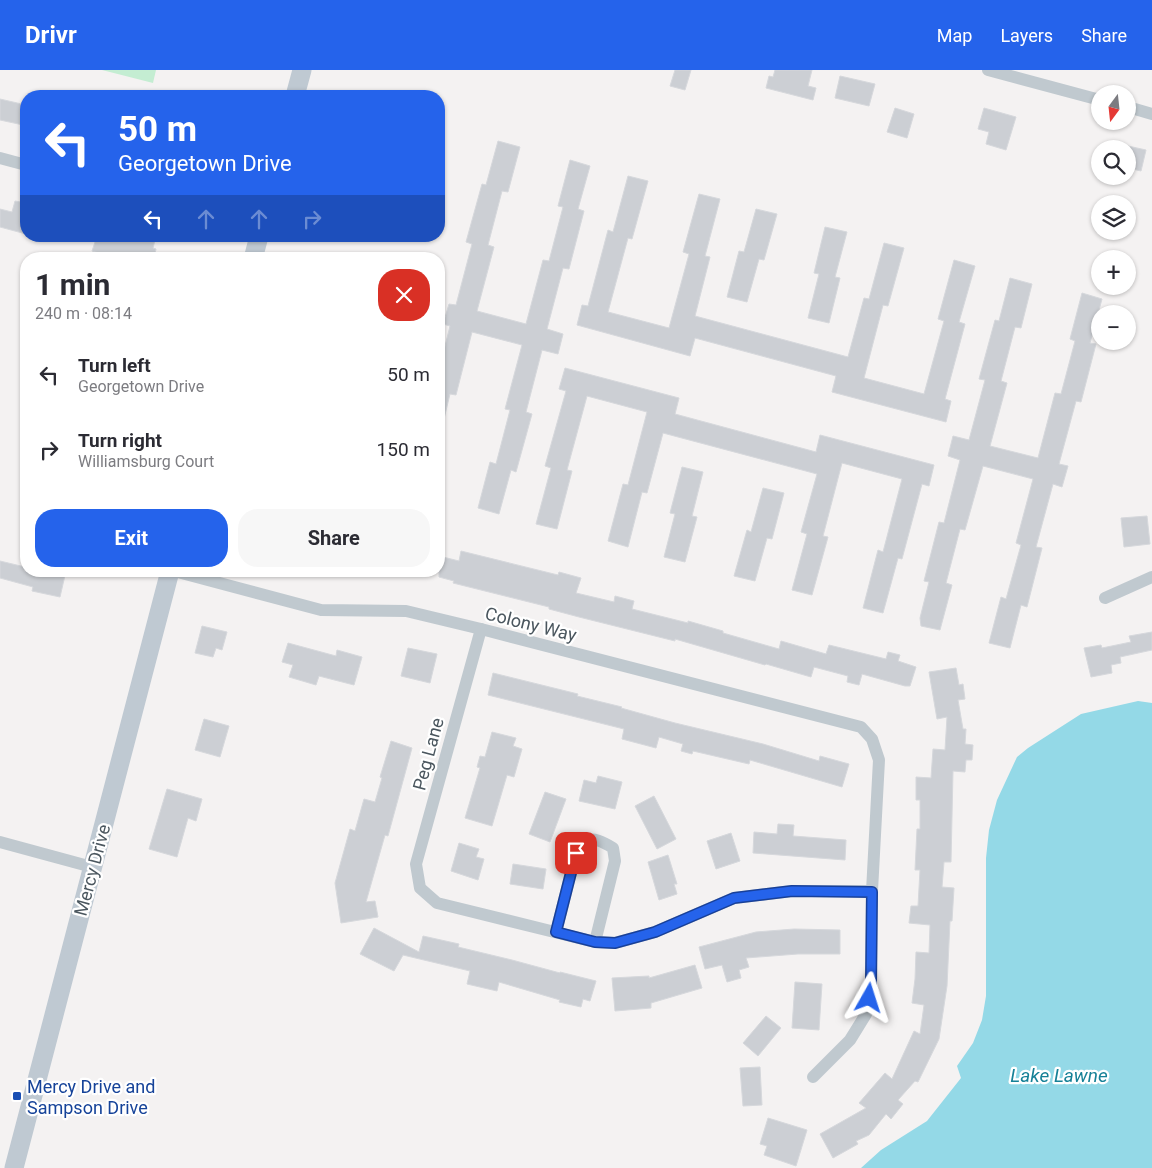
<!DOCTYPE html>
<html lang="en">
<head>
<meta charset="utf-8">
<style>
	body { margin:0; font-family:Roboto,sans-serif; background:#f7f7f7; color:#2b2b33; height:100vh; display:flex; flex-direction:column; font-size:19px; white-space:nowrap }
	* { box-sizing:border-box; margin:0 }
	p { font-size:16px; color:#7c7c81 }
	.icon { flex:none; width:28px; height:28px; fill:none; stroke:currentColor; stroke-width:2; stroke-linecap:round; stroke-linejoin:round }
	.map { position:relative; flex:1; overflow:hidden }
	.drawer { position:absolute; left:20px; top:182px; width:425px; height:325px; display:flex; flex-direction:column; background:#fff; border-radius:20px; box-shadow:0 1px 4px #0004 }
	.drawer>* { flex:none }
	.banner { position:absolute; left:20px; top:20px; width:425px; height:152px; border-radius:20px; box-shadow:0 1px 4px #0004; background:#2563eb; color:#fff; overflow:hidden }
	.needle { width:32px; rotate:195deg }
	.tools { position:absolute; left:1091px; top:15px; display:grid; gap:10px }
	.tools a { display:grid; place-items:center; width:45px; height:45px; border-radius:50%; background:#fff; box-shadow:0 1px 4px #0004; font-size:25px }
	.pin { position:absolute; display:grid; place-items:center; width:42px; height:42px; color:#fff; margin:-21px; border-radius:10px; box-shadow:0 2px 8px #0006 }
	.me { position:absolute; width:55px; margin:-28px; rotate:6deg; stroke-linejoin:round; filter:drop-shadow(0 0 4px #0008) }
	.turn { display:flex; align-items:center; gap:18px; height:105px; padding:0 15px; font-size:22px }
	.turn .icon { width:65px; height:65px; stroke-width:2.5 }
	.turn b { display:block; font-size:35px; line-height:42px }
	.lanes { display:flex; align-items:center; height:48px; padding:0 15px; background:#0003; justify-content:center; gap:25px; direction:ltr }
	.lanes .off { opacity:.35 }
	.round { display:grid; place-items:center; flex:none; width:52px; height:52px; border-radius:20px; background:#f7f7f7 }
	.headline { display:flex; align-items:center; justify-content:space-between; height:85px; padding:0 15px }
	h1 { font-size:30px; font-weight:700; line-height:38px }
	.button { display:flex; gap:10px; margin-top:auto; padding:10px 15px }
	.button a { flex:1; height:58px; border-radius:20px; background:#2563eb; color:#fff; font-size:20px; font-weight:700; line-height:58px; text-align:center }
	.button a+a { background:#f7f7f7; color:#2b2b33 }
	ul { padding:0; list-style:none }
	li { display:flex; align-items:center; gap:15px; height:75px; padding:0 15px }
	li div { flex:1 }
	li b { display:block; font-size:19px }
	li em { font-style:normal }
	header { display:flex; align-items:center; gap:30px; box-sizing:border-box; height:70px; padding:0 25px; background:#2563eb; color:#fff }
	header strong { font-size:24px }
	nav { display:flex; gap:28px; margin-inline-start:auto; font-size:18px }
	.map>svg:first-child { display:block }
</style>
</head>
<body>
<header>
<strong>Drivr</strong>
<nav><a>Map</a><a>Layers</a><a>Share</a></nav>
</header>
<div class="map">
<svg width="1152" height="1098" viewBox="0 0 1152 1098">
	<rect width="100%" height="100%" fill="#f4f2f2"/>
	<polygon fill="#c4edd2" points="102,0 156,0 153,13"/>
	<polygon fill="#94d9e7" points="1138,631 1152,633 1152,1098 861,1098 881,1080 927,1051 961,1008 957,996 973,973 982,950 986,926 986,788 989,760 997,730 1017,687 1028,678 1081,644"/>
	<g fill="#cccfd4" stroke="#d6d8dc">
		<polygon points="675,0 691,0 685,20 670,16"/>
		<polygon points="775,0 812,0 808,16 816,18 813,30 766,18 769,6 773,7"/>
		<polygon points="840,6 875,14 869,36 835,28"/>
		<polygon points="0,29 26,35 26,42 23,55 0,50"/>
		<polygon points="895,38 914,44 907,68 887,62"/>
		<polygon points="984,38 1016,47 1006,80 986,74 989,62 978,59"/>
		<polygon points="498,71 520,77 508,122 502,121 488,175 494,177 477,241 526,254 543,190 549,191 563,137 558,136 570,90 590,96 578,139 584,141 569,199 563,198 547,259 563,264 558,284 542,280 526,342 532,344 516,402 511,400 499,444 478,438 490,392 496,394 510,340 505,339 522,275 472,262 456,325 450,324 443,353 439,352 439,300 450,256 443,254 449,234 456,235 472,174 466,172 482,114 486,115"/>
		<polygon points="1128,76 1146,80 1141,101 1128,98"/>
		<polygon points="628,106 648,111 632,169 628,168 608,242 669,258 689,184 683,182 699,124 720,129 705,186 710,187 695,246 848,287 864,228 869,229 884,173 904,178 888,236 883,235 864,308 924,324 944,251 938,249 954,190 975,196 959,252 965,254 945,329 951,331 946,352 832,322 836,306 695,268 690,286 577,255 582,235 588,236 608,160 613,162"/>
		<polygon points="15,131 26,133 26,164 0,157 0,139 12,142"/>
		<polygon points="756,139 777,144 764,190 759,189 747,232 727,227 739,181 744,182"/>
		<polygon points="825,157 847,162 835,207 840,208 829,253 808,248 819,204 814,203"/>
		<polygon points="97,166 156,166 153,178 156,179 154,189 120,189 92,181"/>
		<polygon points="1010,208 1032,214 1021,258 1015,257 1001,311 1007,313 990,376 1038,388 1055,323 1061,324 1075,271 1070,269 1082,223 1102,229 1090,273 1096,274 1081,332 1076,331 1059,394 1068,396 1062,417 1053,414 1036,477 1042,478 1027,537 1021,535 1010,578 989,573 1001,527 1006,529 1021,475 1016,473 1033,409 983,396 965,460 960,459 946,513 952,515 940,560 921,556 920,548 929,512 924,511 939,452 944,453 960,390 948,386 953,366 969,370 985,310 979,309 995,250 999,251"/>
		<polygon points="565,298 679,328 675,344 816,382 820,365 934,395 929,416 922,414 902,489 898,488 883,543 863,538 878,480 883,482 902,409 842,393 823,466 828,467 812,525 792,520 807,464 801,462 817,404 663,363 647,423 642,422 628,477 608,471 623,414 628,415 647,342 587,326 567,400 572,401 557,459 536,454 551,398 545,396 566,321 559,319"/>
		<polygon points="682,397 703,402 692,446 697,447 685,492 664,487 675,444 670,443"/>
		<polygon points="763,418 784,423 772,469 767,468 755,511 734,506 747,460 751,462"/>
		<polygon points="1147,446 1150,474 1124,477 1121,448"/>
		<polygon points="461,481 558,505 559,502 581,508 576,523 614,532 615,526 634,531 632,539 688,553 688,551 723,561 723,563 779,579 781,571 826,584 829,575 886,589 888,582 900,585 898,591 916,597 910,616 905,616 862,604 859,615 847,612 848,606 814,597 811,607 766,594 765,595 675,569 675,571 579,547 549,539 549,537 453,513 454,511 439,507 439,486 459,491"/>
		<polygon points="0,491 25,497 24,501 66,501 60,527 32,521 33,517 0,508"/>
		<polygon points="202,556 227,562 222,580 216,578 213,587 195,583"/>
		<polygon points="1152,562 1152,580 1120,587 1121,593 1111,595 1112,603 1091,607 1084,578 1101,575 1102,578 1131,572 1129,566"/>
		<polygon points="288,573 336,586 337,580 362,587 354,615 319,606 316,615 289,607 293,595 282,592"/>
		<polygon points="408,578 437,584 430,613 401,606"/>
		<polygon points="956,598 959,615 963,614 965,629 958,630 963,659 966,659 965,674 973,675 972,690 966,690 965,702 953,701 951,792 944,792 942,817 954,818 952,851 950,851 947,916 939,969 918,1012 915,1011 898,1030 903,1034 891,1049 886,1044 869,1065 856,1071 858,1074 833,1088 820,1064 866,1038 859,1033 885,1003 892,1009 914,961 920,964 924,935 912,933 915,909 916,882 929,883 930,855 909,853 911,836 918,836 920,800 915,800 917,759 920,759 920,730 916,730 916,707 931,708 933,679 945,680 947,647 937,649 929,602"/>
		<polygon points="493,603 578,624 577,626 622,637 621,638 675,653 763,674 819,691 820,686 849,694 842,717 750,690 749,694 693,681 692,684 681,681 683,674 659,667 656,678 622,669 624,659 488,625"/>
		<polygon points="204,649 229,656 220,687 195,680"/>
		<polygon points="492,662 516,668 513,676 522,679 514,707 507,705 492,756 465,748 480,698 477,697 480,686 485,687"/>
		<polygon points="391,671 412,678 388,766 385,765 366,832 375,831 378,847 341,853 335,813 350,759 355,761 364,729 375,732 382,708 380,707"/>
		<polygon points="598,706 622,712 615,739 579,731 584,710 596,713"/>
		<polygon points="167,719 202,729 196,751 188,748 177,787 149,779"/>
		<polygon points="545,722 566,729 550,772 529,764"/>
		<polygon points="654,726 676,769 657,779 635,736"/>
		<polygon points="778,754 794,755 793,766 846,770 845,790 753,783 754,762 777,764"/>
		<polygon points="731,763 740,791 716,799 707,771"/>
		<polygon points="459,773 479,779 476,787 484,789 478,810 451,801"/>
		<polygon points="668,785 677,814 674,814 677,824 659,830 648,792"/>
		<polygon points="513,794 546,799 543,819 510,814"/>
		<polygon points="374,858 419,882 423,866 459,874 458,877 512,890 560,903 560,902 596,911 590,931 583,929 581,937 559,932 560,930 499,912 497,921 467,914 470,901 403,885 394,901 360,884"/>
		<polygon points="794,859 840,860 840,884 798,884 746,888 749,897 739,900 741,908 727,912 722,895 705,899 699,877 756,862"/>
		<polygon points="695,895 702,918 651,933 651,938 615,941 612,908 649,906 649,908"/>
		<polygon points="795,912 822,914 819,960 792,958"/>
		<polygon points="766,946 781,958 758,986 743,973"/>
		<polygon points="760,997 762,1035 743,1036 740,998"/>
		<polygon points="768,1048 807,1060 796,1096 764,1085 767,1076 760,1074"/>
	</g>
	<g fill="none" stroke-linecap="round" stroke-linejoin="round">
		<g stroke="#c0c9cf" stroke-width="12">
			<polyline points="988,0 1100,30"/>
			<polyline points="1128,37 1152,44"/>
			<polyline points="0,88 26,95"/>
			<polyline points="174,501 321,540 406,541 481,559 861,657 872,669 879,690 872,821 871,913 866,944 850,970 813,1007"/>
			<polyline points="1105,528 1152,507"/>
			<polyline points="481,559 416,794 420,818 437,833 595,872 615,873 655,862 734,828 792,821 872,821"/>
			<polyline points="0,772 92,797"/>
			<path d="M556,862L576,783C578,780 580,775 583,773C592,765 605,773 613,778L615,791L595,872"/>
		</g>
		<g stroke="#bfc9d2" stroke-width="19">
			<polyline points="295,26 302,0"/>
			<polyline points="253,189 259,166"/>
			<polyline points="14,1098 170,501"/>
		</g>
	</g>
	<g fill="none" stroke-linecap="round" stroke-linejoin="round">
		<g stroke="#184099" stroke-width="12">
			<polyline id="route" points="576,783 556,862 595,872 615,873 655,862 734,828 792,821 872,822 871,913 869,928"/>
		</g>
		<use href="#route" stroke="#2563eb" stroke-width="9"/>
	</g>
	<rect fill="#1a4fb4" stroke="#fff" stroke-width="2" x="12" y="1021" width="10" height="10" rx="2.5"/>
	<g text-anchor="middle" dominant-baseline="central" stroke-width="4.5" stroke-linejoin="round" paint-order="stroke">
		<g font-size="18" fill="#4a565e" stroke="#fff">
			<text transform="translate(531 554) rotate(14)">Colony Way</text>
			<text transform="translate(428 684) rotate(-75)">Peg Lane</text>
			<text transform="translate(92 800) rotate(-75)">Mercy Drive</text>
		</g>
		<g font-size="18" fill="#164399" stroke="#fff" text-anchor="start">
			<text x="27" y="1016">Mercy Drive and<tspan x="27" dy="21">Sampson Drive</tspan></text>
		</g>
		<g font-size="19" font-style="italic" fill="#168197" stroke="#fff">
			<text x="1059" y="1005">Lake Lawne</text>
		</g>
	</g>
</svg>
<div class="tools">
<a><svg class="needle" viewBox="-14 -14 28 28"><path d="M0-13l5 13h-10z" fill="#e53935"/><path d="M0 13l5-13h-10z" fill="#7c7c81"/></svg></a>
<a><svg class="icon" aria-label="search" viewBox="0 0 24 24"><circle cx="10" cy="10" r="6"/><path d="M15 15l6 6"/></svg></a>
<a><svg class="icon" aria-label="layers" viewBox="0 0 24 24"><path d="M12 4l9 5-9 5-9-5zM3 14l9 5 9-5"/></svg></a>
<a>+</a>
<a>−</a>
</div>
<div class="pin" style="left:576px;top:783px;background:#d93025"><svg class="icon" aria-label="arrive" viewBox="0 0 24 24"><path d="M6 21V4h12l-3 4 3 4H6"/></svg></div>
<svg class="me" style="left:869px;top:928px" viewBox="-20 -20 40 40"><path d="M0-17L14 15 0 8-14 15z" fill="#2563eb" stroke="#fff" stroke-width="4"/></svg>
<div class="banner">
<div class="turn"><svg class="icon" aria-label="left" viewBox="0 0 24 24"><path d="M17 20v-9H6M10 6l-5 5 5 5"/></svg><div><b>50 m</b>Georgetown Drive</div></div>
<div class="lanes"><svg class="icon" aria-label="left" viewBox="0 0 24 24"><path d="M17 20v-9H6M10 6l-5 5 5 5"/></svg><svg class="icon off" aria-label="ahead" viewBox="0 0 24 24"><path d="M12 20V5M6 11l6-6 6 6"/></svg><svg class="icon off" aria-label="ahead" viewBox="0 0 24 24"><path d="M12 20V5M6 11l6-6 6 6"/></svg><svg class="icon off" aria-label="right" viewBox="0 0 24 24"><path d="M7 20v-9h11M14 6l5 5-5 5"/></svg></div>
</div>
<section class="drawer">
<div class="headline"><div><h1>1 min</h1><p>240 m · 08:14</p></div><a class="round" style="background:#d93025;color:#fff"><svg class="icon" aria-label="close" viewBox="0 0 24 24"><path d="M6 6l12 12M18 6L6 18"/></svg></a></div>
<ul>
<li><svg class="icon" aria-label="left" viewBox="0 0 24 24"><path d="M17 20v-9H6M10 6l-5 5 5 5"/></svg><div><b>Turn left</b><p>Georgetown Drive</p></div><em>50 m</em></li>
<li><svg class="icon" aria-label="right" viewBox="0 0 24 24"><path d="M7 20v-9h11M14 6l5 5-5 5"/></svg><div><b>Turn right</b><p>Williamsburg Court</p></div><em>150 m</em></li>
</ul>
<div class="button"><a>Exit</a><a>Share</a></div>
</section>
</div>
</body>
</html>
